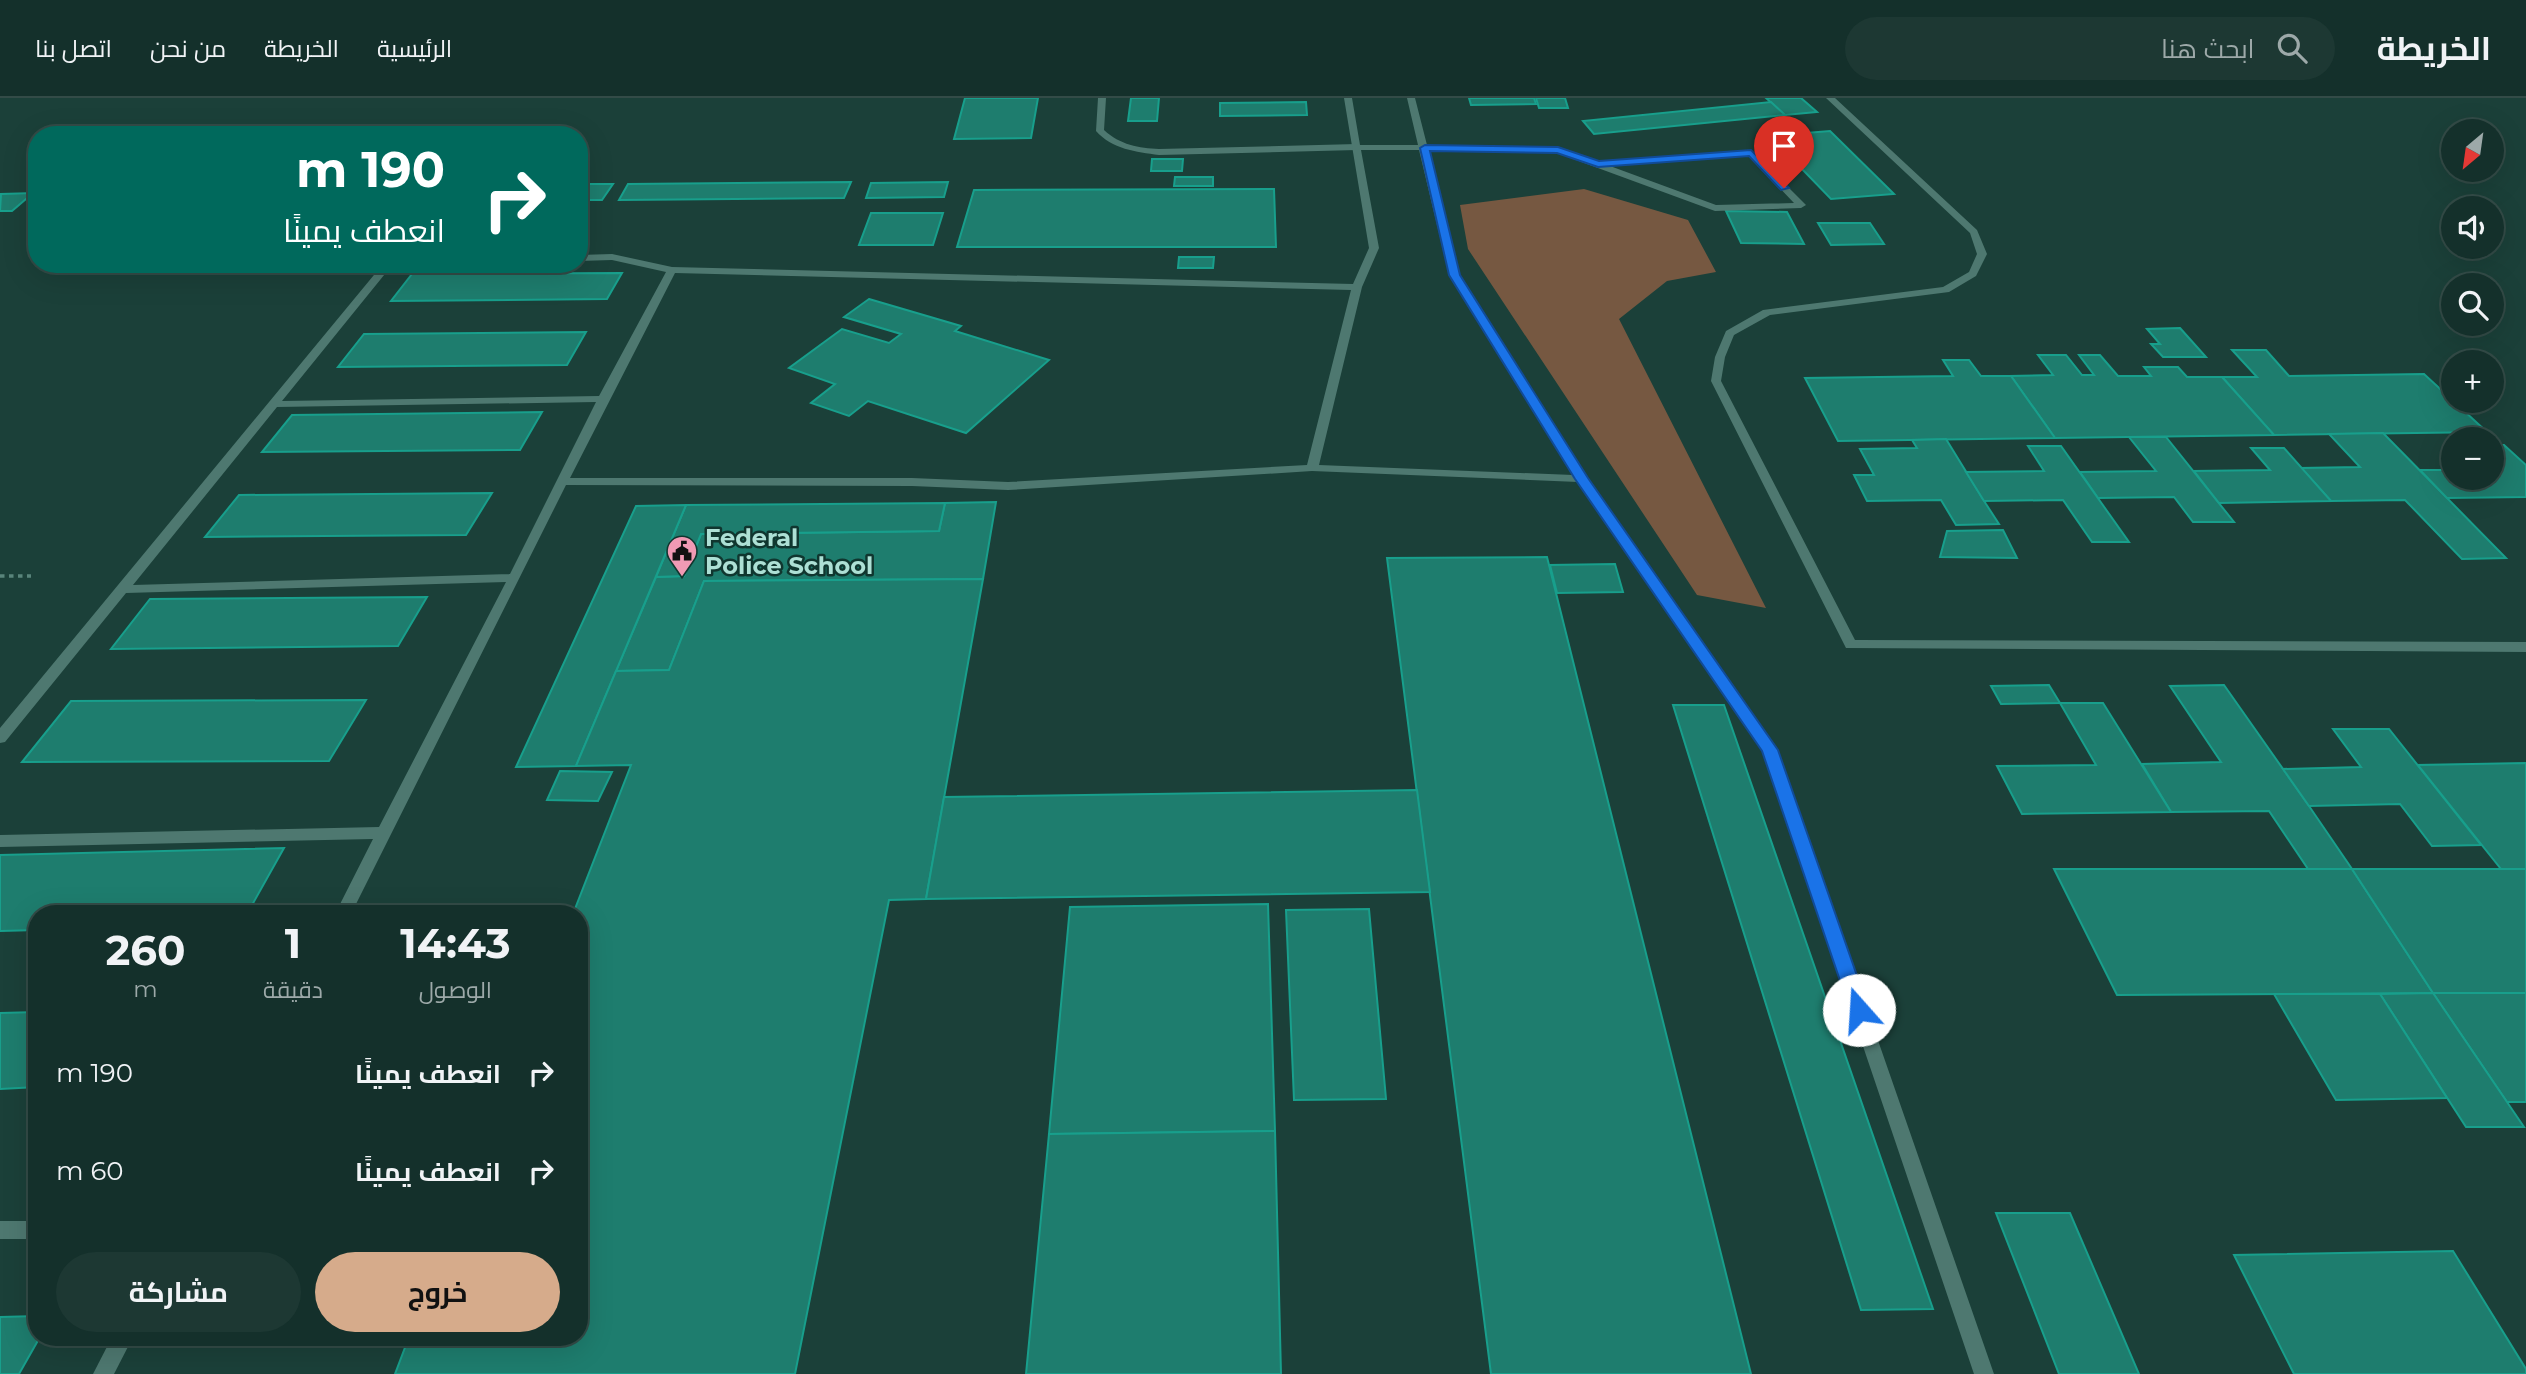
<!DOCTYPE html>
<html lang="ar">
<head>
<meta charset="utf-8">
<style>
	body { margin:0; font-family:Montserrat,Cairo,sans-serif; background:#1d3833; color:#f1f3f6; direction:rtl; height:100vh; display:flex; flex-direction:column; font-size:26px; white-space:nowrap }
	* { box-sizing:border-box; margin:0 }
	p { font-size:23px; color:#9da9a9 }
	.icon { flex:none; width:38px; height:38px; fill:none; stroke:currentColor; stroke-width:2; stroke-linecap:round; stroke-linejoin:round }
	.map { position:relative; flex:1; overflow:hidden; direction:ltr }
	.side { position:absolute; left:28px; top:807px; width:560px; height:441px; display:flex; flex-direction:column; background:#14302b; border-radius:28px; box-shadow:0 7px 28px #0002,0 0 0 2px #334b47; direction:rtl }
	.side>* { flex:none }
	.top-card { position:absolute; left:28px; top:28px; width:560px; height:147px; border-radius:28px; box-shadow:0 7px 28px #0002,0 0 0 2px #334b47; direction:rtl; background:#00695c; color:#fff; overflow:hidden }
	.needle { width:46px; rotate:209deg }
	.buttons { position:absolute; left:2441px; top:21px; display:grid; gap:14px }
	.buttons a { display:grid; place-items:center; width:63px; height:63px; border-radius:50%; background:#14302b; box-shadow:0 7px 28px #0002,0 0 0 2px #334b47; font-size:35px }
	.pin { position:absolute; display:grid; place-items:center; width:60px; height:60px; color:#fff; margin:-72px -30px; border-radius:50% 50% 50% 0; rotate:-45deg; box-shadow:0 0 7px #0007 }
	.pin .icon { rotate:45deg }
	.me { position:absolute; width:77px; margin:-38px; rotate:341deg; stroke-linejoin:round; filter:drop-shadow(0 0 5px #0008) }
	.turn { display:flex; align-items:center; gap:24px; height:147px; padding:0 28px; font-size:32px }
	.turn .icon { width:91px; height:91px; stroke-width:2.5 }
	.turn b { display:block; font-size:49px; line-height:60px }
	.eta { display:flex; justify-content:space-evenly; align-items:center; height:119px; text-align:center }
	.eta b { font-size:42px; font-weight:700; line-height:49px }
	.button { display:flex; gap:14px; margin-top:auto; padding:14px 28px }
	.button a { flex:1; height:80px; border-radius:42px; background:#d6ab8b; color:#111; font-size:28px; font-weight:700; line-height:80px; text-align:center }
	.button a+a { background:#1d3833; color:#f1f3f6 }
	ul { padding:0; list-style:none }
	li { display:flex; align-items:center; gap:21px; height:98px; padding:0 28px }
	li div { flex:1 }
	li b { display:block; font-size:26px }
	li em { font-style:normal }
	header { display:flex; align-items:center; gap:42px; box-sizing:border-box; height:98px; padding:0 35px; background:#14302b; border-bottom:2px solid #334b47 }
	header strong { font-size:33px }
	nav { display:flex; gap:38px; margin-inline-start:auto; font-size:24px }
	.search { width:490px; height:63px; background:#1d3833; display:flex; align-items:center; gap:18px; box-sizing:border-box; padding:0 24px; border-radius:38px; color:#9da9a9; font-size:26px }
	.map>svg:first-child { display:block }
</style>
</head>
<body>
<header>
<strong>الخريطة</strong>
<div class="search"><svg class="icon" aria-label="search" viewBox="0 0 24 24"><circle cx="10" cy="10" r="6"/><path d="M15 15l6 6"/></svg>ابحث هنا</div>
<nav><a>الرئيسية</a><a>الخريطة</a><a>من نحن</a><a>اتصل بنا</a></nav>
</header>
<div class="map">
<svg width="2526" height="1276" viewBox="0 0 2526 1276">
	<rect width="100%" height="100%" fill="#1b4039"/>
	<polygon fill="#765841" points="1584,91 1688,122 1716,174 1667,183 1619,221 1766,510 1697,497 1468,151 1460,107"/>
	<g fill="#1e7d6e" stroke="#189f8c" stroke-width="2">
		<polygon points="965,0 1038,0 1031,40 954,41"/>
		<polygon points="1131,0 1159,0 1157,23 1128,23"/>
		<polygon points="1469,0 1534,0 1536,6 1471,7"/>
		<polygon points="1536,0 1565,0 1568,10 1539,10"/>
		<polygon points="1766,0 1801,0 1817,14 1785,17"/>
		<polygon points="1306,4 1307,17 1220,18 1220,5"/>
		<polygon points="1771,4 1785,17 1594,36 1583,23"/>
		<polygon points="1830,33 1894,96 1831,101 1770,38"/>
		<polygon points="1152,61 1183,61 1182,73 1151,73"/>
		<polygon points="1175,79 1213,79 1213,88 1174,88"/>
		<polygon points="851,84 844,100 619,102 628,86"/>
		<polygon points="948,84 944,99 866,100 871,85"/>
		<polygon points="579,86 613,86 602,102 579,102"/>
		<polygon points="1274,91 1276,149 957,149 974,92"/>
		<polygon points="33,95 12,113 0,113 1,96"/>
		<polygon points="1726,113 1787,114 1804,146 1741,145"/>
		<polygon points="871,115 943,115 933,147 859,147"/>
		<polygon points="1818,125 1870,125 1884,146 1831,147"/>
		<polygon points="1179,159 1214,159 1213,170 1178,170"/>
		<polygon points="622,175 607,201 391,203 412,176"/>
		<polygon points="869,201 961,228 955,233 1049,262 966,335 868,303 849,318 811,305 835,286 789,270 842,231 889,245 901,236 844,219"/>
		<polygon points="2180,230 2206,259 2163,259 2151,246 2160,246 2147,231"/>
		<polygon points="586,234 567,267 338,269 364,236"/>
		<polygon points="2232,252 2266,252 2289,278 2424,276 2487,334 2274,337 2222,279 2257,279"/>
		<polygon points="2038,257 2066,257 2082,277 2094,277 2079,257 2100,257 2118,278 2151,278 2144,269 2178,269 2187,279 2222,279 2274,337 2055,340 2011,278 2053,277"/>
		<polygon points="1943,262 1969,262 1981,278 2011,278 2055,340 1838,343 1805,280 1953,278"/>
		<polygon points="542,314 520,352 262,354 292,317"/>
		<polygon points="2383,335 2447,400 2506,460 2462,461 2405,402 2331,403 2301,370 2360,369 2329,336"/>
		<polygon points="2129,339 2166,339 2234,424 2193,424 2174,399 2098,400 2080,374 2156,373"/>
		<polygon points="1946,341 1986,406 1999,426 1956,427 1941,402 1867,403 1854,377 1874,377 1860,351 1917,350 1912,342"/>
		<polygon points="2492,347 2504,347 2526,367 2526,399 2447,400 2420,372 2454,372 2454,380 2492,380"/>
		<polygon points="2028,348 2061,348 2129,444 2092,444 2063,402 1984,403 1966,374 2044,373"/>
		<polygon points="2251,350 2284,350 2331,403 2219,405 2194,373 2270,372"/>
		<polygon points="492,395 466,437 205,439 239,397"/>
		<polygon points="996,404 983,481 704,483 669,572 616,573 656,479 684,478 701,436 939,433 945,405"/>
		<polygon points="945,405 939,433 701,436 684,478 656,479 686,407"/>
		<polygon points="686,407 576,668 516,669 636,408"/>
		<polygon points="2003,432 2017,460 1940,459 1947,433"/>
		<polygon points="1547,459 1751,1276 1491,1276 1387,460"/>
		<polygon points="1615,466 1623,494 1557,495 1550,467"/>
		<polygon points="983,481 926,801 889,802 795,1276 395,1276 409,1239 579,1239 579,816 573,816 631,667 576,668 616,573 669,572 704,483"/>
		<polygon points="427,499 398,548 111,551 150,501"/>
		<polygon points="2049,587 2060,605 2001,606 1991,588"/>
		<polygon points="2224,587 2309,708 2352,771 2308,771 2269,713 2171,714 2142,666 2221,664 2170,588"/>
		<polygon points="366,602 329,663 22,664 71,603"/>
		<polygon points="2060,605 2103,605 2171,714 2022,716 1997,668 2096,667"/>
		<polygon points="1673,607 1724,607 1933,1211 1861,1212"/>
		<polygon points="2333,631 2389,631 2481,747 2432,748 2400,706 2309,708 2283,671 2361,669"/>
		<polygon points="2526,665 2526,771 2501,771 2418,667"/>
		<polygon points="560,673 612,674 598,703 547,702"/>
		<polygon points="1417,692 1430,794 926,801 944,699"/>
		<polygon points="284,750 247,816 37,816 37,832 0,833 0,757"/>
		<polygon points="2054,771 2352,771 2433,895 2117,897"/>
		<polygon points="2352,771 2526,771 2526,895 2433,895"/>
		<polygon points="1268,806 1275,1033 1049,1036 1070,809"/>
		<polygon points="1369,811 1386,1001 1294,1002 1286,812"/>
		<polygon points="2433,895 2526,895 2526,1004 2507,1004"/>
		<polygon points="2433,895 2507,1004 2524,1029 2466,1029 2380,896"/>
		<polygon points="2274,896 2380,896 2447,1000 2336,1002"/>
		<polygon points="37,914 37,989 0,991 0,915"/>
		<polygon points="1275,1033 1281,1276 1026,1276 1049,1036"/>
		<polygon points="1996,1115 2070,1115 2139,1276 2059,1276"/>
		<polygon points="2453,1153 2526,1271 2526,1276 2294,1276 2234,1157"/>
		<polygon points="37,1218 37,1239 40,1239 19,1276 0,1276 0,1219"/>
	</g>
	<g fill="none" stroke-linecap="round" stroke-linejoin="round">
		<polyline stroke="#59847b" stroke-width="3.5" stroke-dasharray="4.5 4.5" stroke-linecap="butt" points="0,478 31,478"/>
		<path fill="#4e7870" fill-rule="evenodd" d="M1098,0H1106L1104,32C1120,47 1139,50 1159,51L1357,46L1361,49L1357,52L1159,57C1136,54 1112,51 1096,33Z"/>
		<g fill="#4e7870" fill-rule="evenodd">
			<path d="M1344,0H1352L1360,47H1418L1407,0H1415L1427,47L1558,49L1599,63L1751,52L1806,107L1801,110L1715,113L1557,55L1428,53L1459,177L1586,380L1777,652L1994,1276H1974L1763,653L1578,384L1312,373L1008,392L912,388L566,387L351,816H335L373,741L0,749V737L379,729L506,484L126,495L5,644L0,645V630L383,166H393L282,303L599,298L666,174L612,162L579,163V157L612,156L672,169L1353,186L1369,150ZM1361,52H1419L1449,177L1573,377L1319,367L1362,189L1379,150ZM1749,58L1794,105L1716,107L1610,68ZM675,175L1351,192L1307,367L1008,384L912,380H570ZM596,304L510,476L133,487L277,309Z"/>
			<polygon points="1826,0 1835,0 1977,132 1987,156 1976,178 1949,194 1770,217 1734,237 1725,259 1721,283 1855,542 2526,544 2526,554 1846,550 1711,283 1715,259 1726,233 1763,212 1943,189 1969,174 1977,156 1970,135"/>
			<rect x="0" y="1123" width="37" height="18"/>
			<polygon points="112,1239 133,1239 114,1276 93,1276"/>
		</g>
	</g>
	<polygon fill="#1a73e8" stroke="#114b97" stroke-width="2" points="1425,47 1558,49 1599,63 1751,52 1789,90 1781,92 1749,58 1598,69 1557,55 1430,53 1460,177 1588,380 1778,652 1869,912 1866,918 1859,920 1853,918 1850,912 1762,653 1575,381 1449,177 1420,50"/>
	<defs>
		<g id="civic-pin" transform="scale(1.575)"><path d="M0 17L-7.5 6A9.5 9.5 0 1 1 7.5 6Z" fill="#f09ab4" stroke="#10362f"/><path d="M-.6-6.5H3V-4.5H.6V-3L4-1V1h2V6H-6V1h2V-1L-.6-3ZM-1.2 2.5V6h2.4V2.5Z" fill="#111"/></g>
	</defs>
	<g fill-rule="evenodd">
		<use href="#civic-pin" x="682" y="453"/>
	</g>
	<g text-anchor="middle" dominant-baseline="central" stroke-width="5" stroke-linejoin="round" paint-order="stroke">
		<g font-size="24" font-weight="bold" fill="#ade0d5" stroke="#10362f" text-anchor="start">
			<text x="705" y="439">Federal<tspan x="705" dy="28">Police School</tspan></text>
		</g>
	</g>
</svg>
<div class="buttons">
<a><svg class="needle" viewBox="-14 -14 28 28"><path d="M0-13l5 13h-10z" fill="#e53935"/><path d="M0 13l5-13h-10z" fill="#9da9a9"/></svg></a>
<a><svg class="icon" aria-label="sound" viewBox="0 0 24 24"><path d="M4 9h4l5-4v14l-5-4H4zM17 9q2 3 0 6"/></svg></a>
<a><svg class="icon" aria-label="search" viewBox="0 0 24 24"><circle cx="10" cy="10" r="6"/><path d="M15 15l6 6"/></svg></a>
<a>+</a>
<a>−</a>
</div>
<div class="pin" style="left:1784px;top:90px;background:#d93025"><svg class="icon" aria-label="arrive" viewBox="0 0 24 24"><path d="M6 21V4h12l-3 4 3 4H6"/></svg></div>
<svg class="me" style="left:1859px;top:912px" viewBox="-20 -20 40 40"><circle r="19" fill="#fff"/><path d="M0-13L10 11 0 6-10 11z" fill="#1a73e8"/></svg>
<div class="top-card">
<div class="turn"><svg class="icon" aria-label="right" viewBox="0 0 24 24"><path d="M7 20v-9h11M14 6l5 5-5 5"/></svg><div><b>190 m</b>انعطف يمينًا</div></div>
</div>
<section class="side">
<div class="eta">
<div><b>14:43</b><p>الوصول</p></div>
<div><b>1</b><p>دقيقة</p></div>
<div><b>260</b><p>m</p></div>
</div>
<ul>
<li><svg class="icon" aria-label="right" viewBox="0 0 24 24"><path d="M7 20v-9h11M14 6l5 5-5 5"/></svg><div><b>انعطف يمينًا</b></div><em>190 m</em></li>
<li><svg class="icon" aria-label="right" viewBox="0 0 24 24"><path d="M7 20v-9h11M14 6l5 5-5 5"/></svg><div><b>انعطف يمينًا</b></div><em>60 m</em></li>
</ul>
<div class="button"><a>خروج</a><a>مشاركة</a></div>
</section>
</div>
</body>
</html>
